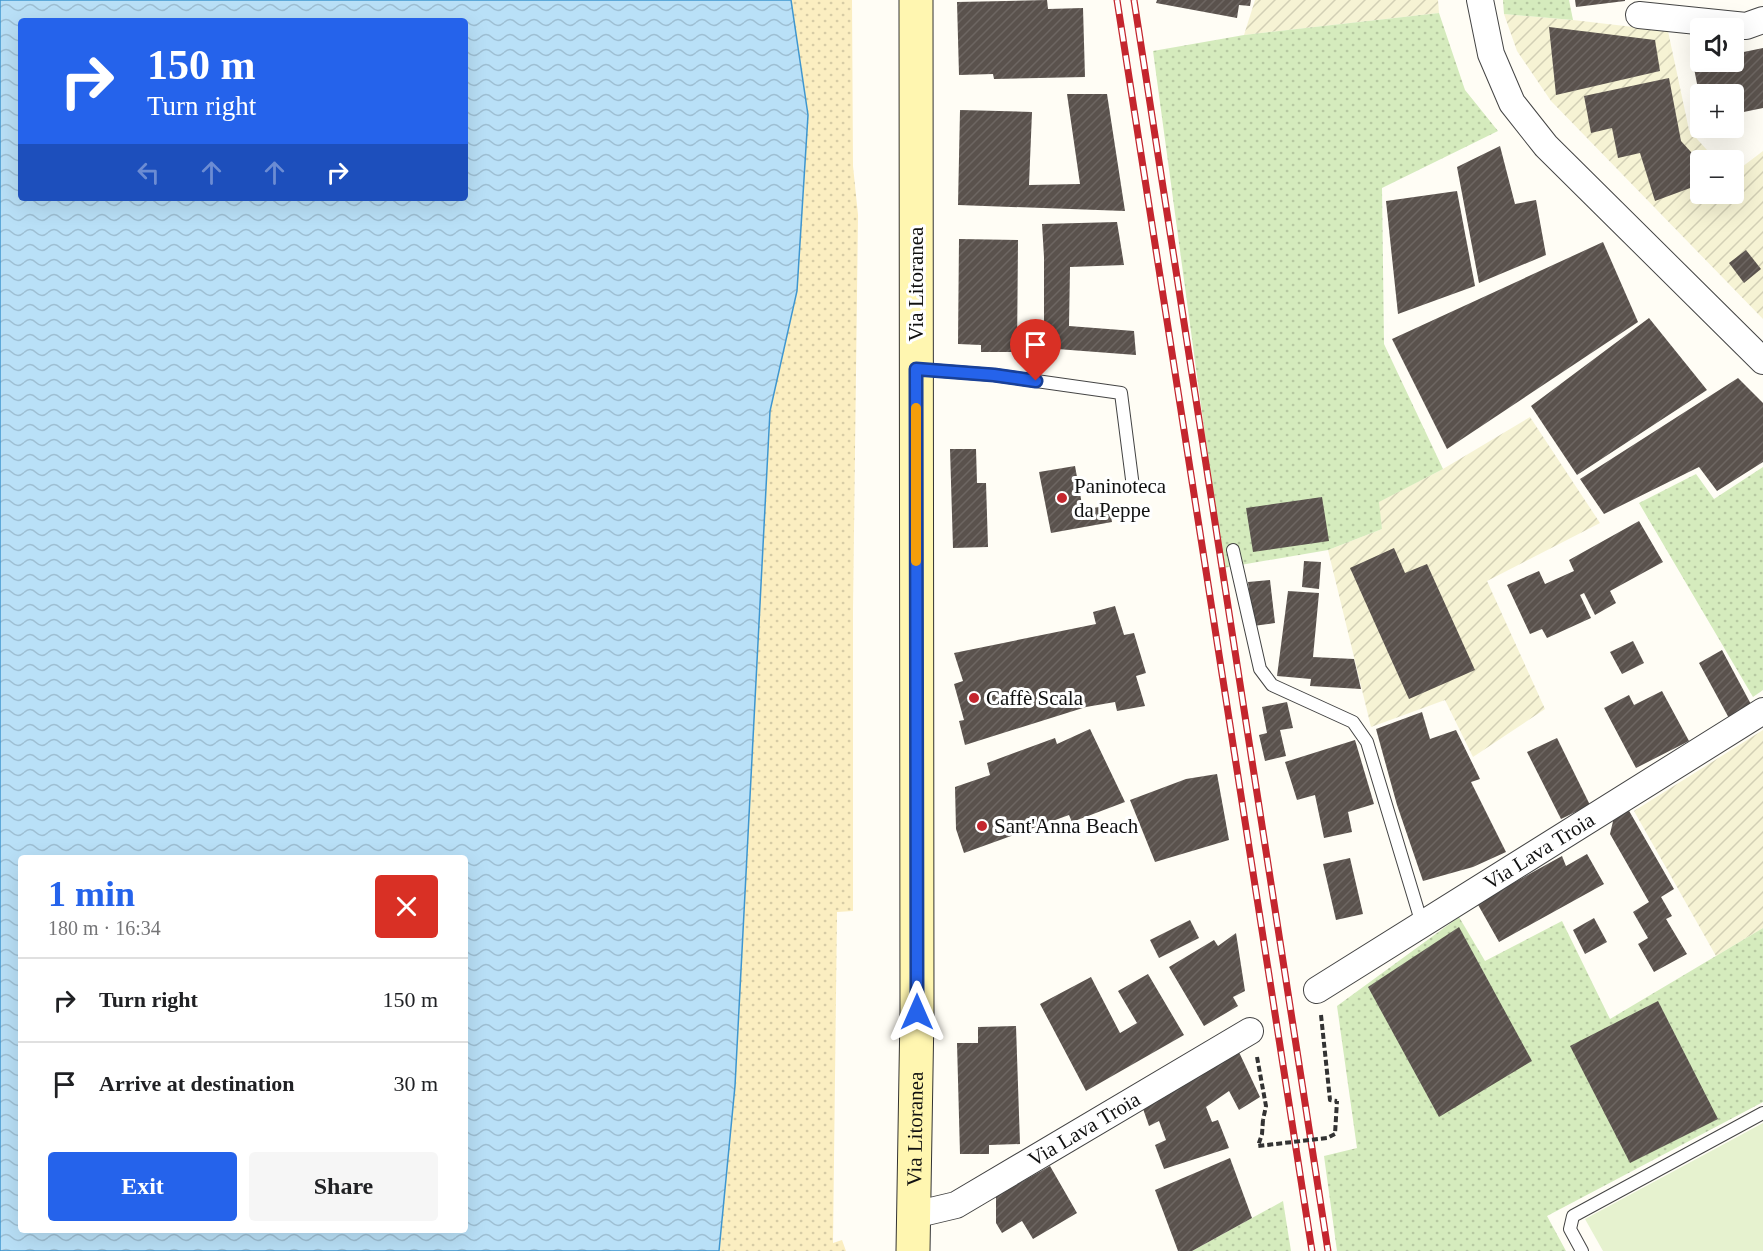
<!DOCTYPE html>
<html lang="en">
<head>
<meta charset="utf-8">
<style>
	body { margin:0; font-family:"Times New Roman",serif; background:#f6f6f6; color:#202124; height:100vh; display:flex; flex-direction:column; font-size:22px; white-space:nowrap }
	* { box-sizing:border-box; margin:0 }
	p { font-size:20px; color:#757577 }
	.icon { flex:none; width:33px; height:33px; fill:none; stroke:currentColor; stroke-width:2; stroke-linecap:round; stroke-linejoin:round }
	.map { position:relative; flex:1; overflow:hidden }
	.details { position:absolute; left:18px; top:855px; width:450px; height:378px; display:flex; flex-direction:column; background:#fff; border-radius:6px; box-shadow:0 6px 24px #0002 }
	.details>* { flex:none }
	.hud { position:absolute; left:18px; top:18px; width:450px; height:183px; border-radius:6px; box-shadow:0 6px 24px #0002; background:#2563eb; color:#fff; overflow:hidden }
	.fabs { position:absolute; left:1690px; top:18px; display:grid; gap:12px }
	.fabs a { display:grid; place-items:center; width:54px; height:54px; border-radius:6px; background:#fff; box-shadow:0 6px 24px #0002; font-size:30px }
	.pin { position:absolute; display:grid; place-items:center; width:51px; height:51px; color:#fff; margin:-62px -26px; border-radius:50% 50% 50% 0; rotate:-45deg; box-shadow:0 0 6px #0007 }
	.pin .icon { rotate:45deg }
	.me { position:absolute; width:66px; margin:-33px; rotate:0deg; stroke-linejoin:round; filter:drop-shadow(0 0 4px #0008) }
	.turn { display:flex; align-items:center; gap:21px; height:126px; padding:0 30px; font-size:27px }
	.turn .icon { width:78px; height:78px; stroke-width:2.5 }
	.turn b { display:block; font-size:42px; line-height:51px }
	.lanes { display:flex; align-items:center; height:57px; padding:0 30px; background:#0003; justify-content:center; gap:30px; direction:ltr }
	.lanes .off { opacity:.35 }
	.round { display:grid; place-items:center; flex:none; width:63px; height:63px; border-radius:6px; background:#f6f6f6 }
	.head { display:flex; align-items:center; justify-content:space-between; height:102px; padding:0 30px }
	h1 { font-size:36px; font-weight:700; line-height:45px; color:#2563eb }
	.action { display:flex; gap:12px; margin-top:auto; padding:12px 30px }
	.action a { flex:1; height:69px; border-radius:6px; background:#2563eb; color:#fff; font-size:24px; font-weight:700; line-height:69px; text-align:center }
	.action a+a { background:#f6f6f6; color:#202124 }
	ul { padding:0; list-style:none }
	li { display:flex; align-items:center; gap:18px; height:84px; padding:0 30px; border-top:2px solid #e0e0e0 }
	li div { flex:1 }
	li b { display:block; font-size:22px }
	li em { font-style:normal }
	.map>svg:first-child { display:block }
</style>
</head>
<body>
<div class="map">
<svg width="1763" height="1251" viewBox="0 0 1763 1251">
	<defs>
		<pattern id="farmland-furrows" width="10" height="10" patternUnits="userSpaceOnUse" patternTransform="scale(1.5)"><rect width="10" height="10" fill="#f6f3d4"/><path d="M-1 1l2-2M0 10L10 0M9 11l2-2" fill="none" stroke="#d2cfb5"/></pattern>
		<pattern id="grass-dots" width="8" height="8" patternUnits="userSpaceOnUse" patternTransform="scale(1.5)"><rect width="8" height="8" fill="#d5ebbd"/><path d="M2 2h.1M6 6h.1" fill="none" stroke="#b6c8a1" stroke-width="1.8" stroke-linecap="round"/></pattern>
		<pattern id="sand-dots" width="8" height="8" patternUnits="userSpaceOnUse" patternTransform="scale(1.5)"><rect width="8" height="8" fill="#fbeec1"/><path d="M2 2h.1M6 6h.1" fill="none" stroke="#d6cba5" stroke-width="1.8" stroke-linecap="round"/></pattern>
		<pattern id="water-waves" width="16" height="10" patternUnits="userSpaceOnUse" patternTransform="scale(1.5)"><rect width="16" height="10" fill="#b9e0f7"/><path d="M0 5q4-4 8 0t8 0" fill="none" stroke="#9ebfd3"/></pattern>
		<pattern id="building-hatch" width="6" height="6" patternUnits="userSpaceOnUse" patternTransform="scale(1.5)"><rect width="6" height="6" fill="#5a524d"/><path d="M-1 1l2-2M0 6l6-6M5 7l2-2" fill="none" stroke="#6d6662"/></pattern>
	</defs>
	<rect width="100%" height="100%" fill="#fffdf5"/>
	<g fill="url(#farmland-furrows)">
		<polygon points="1255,0 1438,0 1439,13 1244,35"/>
		<polygon points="1504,14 1573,20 1668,31 1689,130 1716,160 1701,160 1701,194 1734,194 1734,173 1763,151 1763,319 1551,101 1517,51"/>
		<polygon points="1530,417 1600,523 1487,581 1545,709 1473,757 1445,700 1371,727 1328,550 1382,529 1378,502 1443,469"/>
		<polygon points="1763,730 1763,928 1716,956 1634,811"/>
	</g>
	<g fill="url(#grass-dots)">
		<polygon points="1503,0 1569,0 1573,20 1504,14"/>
		<polygon points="1439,13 1465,90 1498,131 1382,188 1384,344 1443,469 1379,502 1382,529 1328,550 1223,568 1153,51 1244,35"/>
		<polygon points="1763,467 1763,690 1753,697 1639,503 1696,474 1714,499"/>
		<polygon points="1459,917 1485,961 1562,921 1610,1019 1763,928 1763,1102 1547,1216 1566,1251 1337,1251 1324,1156 1357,1148 1337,1006"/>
		<polygon points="1283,1201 1291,1251 1192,1251"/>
	</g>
	<polygon fill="url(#sand-dots)" points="791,0 852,0 853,166 858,215 853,610 853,911 837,912 833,1243 842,1240 846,1251 719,1251 735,1086 770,411 797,291 808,115"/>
	<polygon fill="#e6f2cf" points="1763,1123 1763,1251 1603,1251 1585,1219"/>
	<path fill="url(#water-waves)" stroke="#3f96cf" stroke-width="1.5" fill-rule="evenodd" d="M0,0H791L808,115L797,291L770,411L735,1086L719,1251H0ZM21,21H465V198H21ZM21,858H465V1230H21Z"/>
	<g fill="url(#building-hatch)">
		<polygon points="1047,0 1048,9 1083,8 1085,77 994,79 993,74 959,75 957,2"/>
		<polygon points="1157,0 1251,0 1250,6 1239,5 1237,18 1156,3"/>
		<polygon points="1575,0 1625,0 1625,1 1576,7"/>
		<polygon points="1549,27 1655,40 1660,71 1556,95"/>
		<polygon points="1763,48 1763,108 1734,114 1734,94 1699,94 1693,63 1701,62 1734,62 1734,54"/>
		<polygon points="1669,78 1681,141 1701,163 1701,184 1655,201 1640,153 1618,158 1612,128 1591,133 1584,96"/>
		<polygon points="1067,94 1107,94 1125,211 958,205 960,110 1032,112 1029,185 1080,184"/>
		<polygon points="1500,146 1515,204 1536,200 1546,255 1479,283 1457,167"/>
		<polygon points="1457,191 1475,286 1398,314 1386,201"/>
		<polygon points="1117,222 1124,265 1070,267 1069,326 1134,331 1136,355 1044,348 1044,257 1042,224"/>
		<polygon points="959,239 1018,240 1017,352 981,352 981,345 958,344"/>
		<polygon points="1603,242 1638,322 1447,449 1392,339"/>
		<polygon points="1746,250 1761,269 1744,283 1729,263"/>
		<polygon points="1649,318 1707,390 1577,475 1531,406"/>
		<polygon points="1738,378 1763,403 1763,462 1717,491 1699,467 1604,514 1580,479"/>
		<polygon points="950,449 976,449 977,483 986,483 988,547 953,548"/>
		<polygon points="1075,466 1083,510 1109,505 1112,522 1051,533 1039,472"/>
		<polygon points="1322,497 1329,541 1253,552 1246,508"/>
		<polygon points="1639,521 1663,562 1610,591 1616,603 1595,615 1584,593 1580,595 1591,618 1547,638 1542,629 1530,634 1507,585 1539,571 1545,584 1574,571 1569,560"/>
		<polygon points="1394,548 1405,573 1427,564 1475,670 1409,699 1350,568"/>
		<polygon points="1304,561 1321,562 1319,589 1302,587"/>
		<polygon points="1270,580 1275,623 1253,626 1248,582"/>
		<polygon points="1288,591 1319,593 1313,657 1354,659 1361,689 1310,686 1311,679 1277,676"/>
		<polygon points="1115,606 1124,635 1134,633 1146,673 1136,676 1145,706 1117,711 1115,702 1086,707 965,745 959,721 964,720 954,684 963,681 954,653 1096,624 1093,612"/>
		<polygon points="1633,641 1644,663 1622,674 1610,652"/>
		<polygon points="1722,650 1753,708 1730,720 1699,663"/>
		<polygon points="1662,691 1689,741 1636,768 1604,708 1629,695 1634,705"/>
		<polygon points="1287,702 1293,728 1280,730 1286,756 1265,761 1259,735 1267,733 1262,707"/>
		<polygon points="1422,712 1430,739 1456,730 1480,779 1471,782 1506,852 1473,867 1423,881 1397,805 1376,729"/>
		<polygon points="1090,729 1125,802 1072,822 1069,815 964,853 956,829 955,787 990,775 987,763 1055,738 1057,744"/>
		<polygon points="1557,738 1590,805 1561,819 1527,752"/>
		<polygon points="1355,740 1374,804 1348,812 1352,832 1324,838 1315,795 1297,800 1285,762"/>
		<polygon points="1217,774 1229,840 1155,862 1130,800 1186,779"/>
		<polygon points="1628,809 1674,889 1661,897 1672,916 1666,919 1687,954 1654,972 1638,944 1648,938 1633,912 1649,902 1610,834 1614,817"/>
		<polygon points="1587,854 1604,884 1499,942 1477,903 1562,856 1566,866"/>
		<polygon points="1350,858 1363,914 1336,920 1323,864"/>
		<polygon points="1594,918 1607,942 1585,954 1573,930"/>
		<polygon points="1190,920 1199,938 1159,958 1150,940"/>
		<polygon points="1459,927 1532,1061 1439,1117 1368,987"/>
		<polygon points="1236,933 1245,991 1233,997 1238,1006 1204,1026 1169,967 1214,940 1218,946"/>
		<polygon points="1148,974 1184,1035 1086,1091 1040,1004 1091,977 1120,1033 1137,1023 1118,991"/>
		<polygon points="1658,1001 1718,1119 1630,1163 1570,1046"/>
		<polygon points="1016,1026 1020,1144 989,1145 989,1154 960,1154 957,1043 978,1043 978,1027"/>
		<polygon points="1238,1050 1260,1097 1239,1110 1229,1091 1206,1107 1212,1122 1218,1120 1229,1148 1164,1169 1155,1145 1166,1140 1159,1121 1149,1126 1141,1103"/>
		<polygon points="1230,1158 1252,1218 1192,1251 1178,1251 1155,1190"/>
		<polygon points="1050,1166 1077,1213 1033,1239 1022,1221 1002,1233 996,1223 996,1196"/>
	</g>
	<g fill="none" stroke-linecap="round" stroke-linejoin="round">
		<g stroke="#444" stroke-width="14">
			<g id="lane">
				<polyline points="917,369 994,375 1121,393 1133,487"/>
				<polyline points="1233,550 1260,669 1272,685 1353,722 1367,742 1422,924"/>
				<polyline points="1582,1251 1570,1229 1573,1216 1763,1113"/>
			</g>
		</g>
		<g stroke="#444" stroke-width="28">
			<g id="street">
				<polyline points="1480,0 1491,54 1512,103 1546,146 1763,361"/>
				<polyline points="1639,15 1746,26 1763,20"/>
				<path id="s1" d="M1317,990L1763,711"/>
				<path id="s2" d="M914,1215L956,1205L1250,1031"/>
			</g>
		</g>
		<g stroke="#333" stroke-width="35">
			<g id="secondary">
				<path id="s3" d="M913,1251L917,1012L916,0"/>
			</g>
		</g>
		<g stroke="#333" stroke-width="4" stroke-dasharray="6 3" stroke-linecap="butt">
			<polyline points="1321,1015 1330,1100 1337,1101"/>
			<polyline points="1257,1057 1266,1106 1263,1120"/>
		</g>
		<use href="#lane" stroke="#fff" stroke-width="12"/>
		<use href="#street" stroke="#fff" stroke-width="26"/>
		<use href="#secondary" stroke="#fff6b0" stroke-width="33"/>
		<g stroke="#c4262e" stroke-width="7">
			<g id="rail">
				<polyline points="1117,0 1312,1251"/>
				<polyline points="1134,0 1328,1251"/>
			</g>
		</g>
		<use href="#rail" stroke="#fff" stroke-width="4.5" stroke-dasharray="14" stroke-linecap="butt"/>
		<polyline stroke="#333" stroke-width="4" stroke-dasharray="6 3" stroke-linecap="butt" points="1263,1120 1262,1134 1258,1146 1327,1138 1335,1134 1337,1101"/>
	</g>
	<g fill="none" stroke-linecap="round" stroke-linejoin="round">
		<g stroke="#184099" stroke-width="15">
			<polyline id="route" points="917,1012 916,369 994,375 1036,381"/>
		</g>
		<use href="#route" stroke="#2563eb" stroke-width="10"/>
		<polyline stroke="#f59e0b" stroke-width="10" points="916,408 916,561"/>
	</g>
	<g fill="#c4262e" stroke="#fff" stroke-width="2">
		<circle cx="1062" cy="498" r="6"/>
		<circle cx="974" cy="698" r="6"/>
		<circle cx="982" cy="826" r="6"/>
	</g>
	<g text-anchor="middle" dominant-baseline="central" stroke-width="6" stroke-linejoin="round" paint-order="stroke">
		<g font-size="21" fill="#111" stroke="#fff">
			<text transform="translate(916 284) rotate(-90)">Via Litoranea</text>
			<text stroke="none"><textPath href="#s1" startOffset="262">Via Lava Troia</textPath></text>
			<text stroke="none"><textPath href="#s2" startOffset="192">Via Lava Troia</textPath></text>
			<text stroke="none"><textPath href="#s3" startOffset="122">Via Litoranea</textPath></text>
		</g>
		<g font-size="21" fill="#111" stroke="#fff" text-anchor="start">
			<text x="1074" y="486">Paninoteca<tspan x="1074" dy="24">da Peppe</tspan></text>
			<text x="986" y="698">Caffè Scala</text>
			<text x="994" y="826">Sant'Anna Beach</text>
		</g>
	</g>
</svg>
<div class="fabs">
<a><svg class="icon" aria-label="sound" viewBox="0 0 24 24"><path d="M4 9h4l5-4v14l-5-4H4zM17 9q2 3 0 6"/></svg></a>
<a>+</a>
<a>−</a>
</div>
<div class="pin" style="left:1036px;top:381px;background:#d93025"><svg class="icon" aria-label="arrive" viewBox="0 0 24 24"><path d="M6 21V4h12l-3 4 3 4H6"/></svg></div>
<svg class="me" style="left:917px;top:1012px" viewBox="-20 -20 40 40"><path d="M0-17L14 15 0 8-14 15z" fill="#2563eb" stroke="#fff" stroke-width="4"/></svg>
<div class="hud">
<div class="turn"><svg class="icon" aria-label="right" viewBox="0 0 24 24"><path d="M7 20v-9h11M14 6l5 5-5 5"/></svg><div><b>150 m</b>Turn right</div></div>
<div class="lanes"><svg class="icon off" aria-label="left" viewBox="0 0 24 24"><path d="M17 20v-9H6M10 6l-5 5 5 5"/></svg><svg class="icon off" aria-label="ahead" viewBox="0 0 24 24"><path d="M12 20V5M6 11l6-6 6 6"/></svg><svg class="icon off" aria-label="ahead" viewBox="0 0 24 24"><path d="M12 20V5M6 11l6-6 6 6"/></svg><svg class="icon" aria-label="right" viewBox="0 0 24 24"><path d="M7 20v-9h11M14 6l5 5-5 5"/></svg></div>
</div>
<section class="details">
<div class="head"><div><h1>1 min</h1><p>180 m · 16:34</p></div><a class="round" style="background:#d93025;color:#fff"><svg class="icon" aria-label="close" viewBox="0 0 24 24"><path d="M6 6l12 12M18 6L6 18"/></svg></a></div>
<ul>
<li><svg class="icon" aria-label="right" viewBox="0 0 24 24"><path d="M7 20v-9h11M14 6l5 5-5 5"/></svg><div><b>Turn right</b></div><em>150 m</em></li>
<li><svg class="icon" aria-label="arrive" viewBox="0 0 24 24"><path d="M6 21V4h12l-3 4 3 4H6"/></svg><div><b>Arrive at destination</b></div><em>30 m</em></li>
</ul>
<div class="action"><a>Exit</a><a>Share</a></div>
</section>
</div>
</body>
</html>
